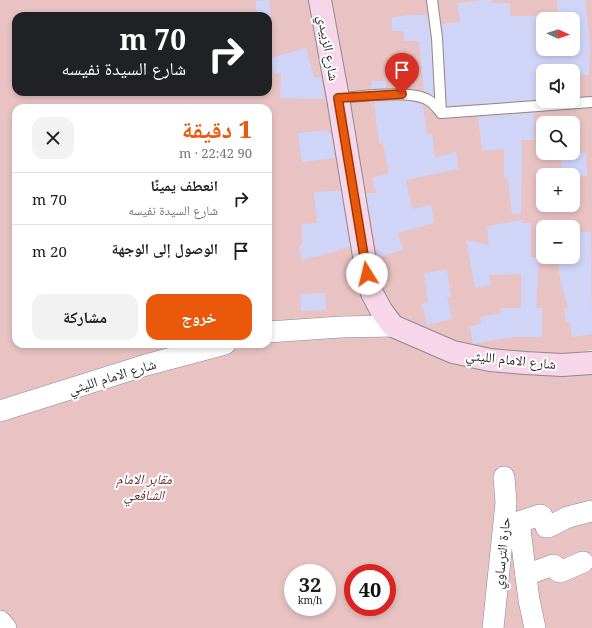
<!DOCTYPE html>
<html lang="ar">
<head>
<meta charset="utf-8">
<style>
	body { margin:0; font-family:"Noto Serif","Noto Naskh Arabic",serif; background:#f2f2f2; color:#202124; direction:rtl; height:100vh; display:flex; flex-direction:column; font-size:15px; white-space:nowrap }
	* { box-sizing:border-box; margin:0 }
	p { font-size:13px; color:#757577 }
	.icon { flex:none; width:22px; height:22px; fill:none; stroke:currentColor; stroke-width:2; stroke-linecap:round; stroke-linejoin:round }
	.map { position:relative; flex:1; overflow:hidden; direction:ltr }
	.panel { position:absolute; left:12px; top:104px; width:260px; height:244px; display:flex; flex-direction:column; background:#fff; border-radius:12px; box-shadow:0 2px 6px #0003; direction:rtl }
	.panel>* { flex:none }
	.top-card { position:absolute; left:12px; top:12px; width:260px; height:84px; border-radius:12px; box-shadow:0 2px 6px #0003; direction:rtl; background:#202124; color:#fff; overflow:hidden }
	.needle { width:26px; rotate:93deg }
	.tools { position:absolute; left:536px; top:12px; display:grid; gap:8px }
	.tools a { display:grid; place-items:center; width:44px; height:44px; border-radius:8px; background:#fff; box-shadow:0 2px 6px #0003; font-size:20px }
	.speed { position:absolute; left:284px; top:564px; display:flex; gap:8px; font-size:20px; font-weight:700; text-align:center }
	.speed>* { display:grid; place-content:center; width:52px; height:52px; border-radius:50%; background:#fff; box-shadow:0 2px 6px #0003; line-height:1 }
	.speed small { font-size:10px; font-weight:400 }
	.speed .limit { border:6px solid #d22; background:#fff; color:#111 }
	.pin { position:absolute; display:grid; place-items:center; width:34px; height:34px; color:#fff; margin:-41px -17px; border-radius:50% 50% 50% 0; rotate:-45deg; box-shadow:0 0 4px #0007 }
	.pin .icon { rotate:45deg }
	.me { position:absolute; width:44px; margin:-22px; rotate:351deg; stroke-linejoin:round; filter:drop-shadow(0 0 3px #0008) }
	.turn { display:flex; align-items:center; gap:14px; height:84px; padding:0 20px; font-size:18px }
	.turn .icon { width:52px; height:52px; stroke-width:2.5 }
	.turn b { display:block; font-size:28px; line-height:34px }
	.round { display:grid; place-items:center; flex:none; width:42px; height:42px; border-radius:12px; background:#f2f2f2 }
	.overview { display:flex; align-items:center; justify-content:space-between; height:68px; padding:0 20px }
	h1 { font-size:24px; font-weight:800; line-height:30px; color:#ea580c }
	.primary-button { display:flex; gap:8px; margin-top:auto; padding:8px 20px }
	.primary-button a { flex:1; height:46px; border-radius:12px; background:#ea580c; color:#fff; font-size:16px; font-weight:800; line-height:46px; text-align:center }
	.primary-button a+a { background:#f2f2f2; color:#202124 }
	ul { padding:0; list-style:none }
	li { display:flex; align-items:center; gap:12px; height:52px; padding:0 20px; border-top:1px solid #e0e0e0 }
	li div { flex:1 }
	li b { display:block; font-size:15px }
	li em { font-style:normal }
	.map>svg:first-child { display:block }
</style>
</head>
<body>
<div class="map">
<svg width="592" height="628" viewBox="0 0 592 628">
	<rect width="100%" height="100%" fill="#f7f1fa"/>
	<g fill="#e9c3c4" fill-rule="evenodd">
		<path d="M0,0H310L365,294L396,337L592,368V628H0ZM16,16H268V92H16ZM16,108H268V344H16ZM293,573H327V607H293ZM353,573H387V607H353Z"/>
		<path d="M327,0H592V350L549,358L476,354L392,317L378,292ZM543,19H573V49H543ZM543,71H573V101H543ZM543,123H573V153H543ZM543,175H573V205H543ZM543,227H573V257H543Z"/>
	</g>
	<g fill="#d0d5f8">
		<polygon points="269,0 271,16 257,16 255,1"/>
		<polygon points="484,0 491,0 492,3 510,3 510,16 543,16 543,49 573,49 573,19 558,19 557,0 585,0 590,46 589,75 573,74 573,71 543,71 543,99 447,106 442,24 460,22 457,3"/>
		<polygon points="410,15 427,15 431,39 434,96 424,91 419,41 404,41 404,31 392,31 392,17"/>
		<polygon points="306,48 314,77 321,77 325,99 280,98 281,73 274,74 271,58"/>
		<polygon points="371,81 386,81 386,88 372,89"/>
		<polygon points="397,101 409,101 423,105 427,135 432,134 435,158 456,152 458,169 406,180 412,209 431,205 434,223 398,233 403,250 379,257 375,243 366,193 376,193 372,178 389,173 383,143 379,144 374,102"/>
		<polygon points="534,113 534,140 522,140 521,214 512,214 508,178 504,178 504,149 482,151 478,117"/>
		<polygon points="328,130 329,134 331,134 335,158 302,162 298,133"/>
		<polygon points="561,153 586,153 587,176 562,175"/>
		<polygon points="328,191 341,191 350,247 338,249 338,251 302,260 299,246 302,245 302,224 317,223 314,192"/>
		<polygon points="523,220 523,223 531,223 531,257 539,257 536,308 542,308 542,337 512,337 512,338 504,338 473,344 470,326 481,324 480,317 501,313 501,308 521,308 521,274 489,275 491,285 475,288 466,240 489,245 487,226"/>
		<polygon points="575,232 591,232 592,334 572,337 570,322 566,323 564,308 568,308 560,279 557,257 573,257 573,254 575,254"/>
		<polygon points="447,270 451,297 447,297 452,319 427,325 422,304 428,303 424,273"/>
		<polygon points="325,293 326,310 301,311 300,294"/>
	</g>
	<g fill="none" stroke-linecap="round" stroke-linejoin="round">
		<g stroke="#8d8890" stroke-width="12">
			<g id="lane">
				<polyline points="432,0 437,38 441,113"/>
				<path d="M338,98C360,97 410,89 428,100C434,103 437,108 441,113L592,102"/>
			</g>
		</g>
		<g stroke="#8d8890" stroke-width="22">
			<g id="street">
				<polyline points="268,332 341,327 393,326"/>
				<polyline points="0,411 146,365 225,344"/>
				<polyline points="519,522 529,600 535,628"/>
				<polyline points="507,526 540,515 542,516 546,527 548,527 568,517 592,511"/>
				<polyline points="526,575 553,565 555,566 558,571 560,572 583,562"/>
				<polyline points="0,621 6,628"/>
				<polyline points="493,628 506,503 504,477"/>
			</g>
		</g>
		<g stroke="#8d8890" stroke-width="24">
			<polyline id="secondary" points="320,0 338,98 367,274 372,293 381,310 393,326 453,352 490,360 525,363 562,365 592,363"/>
		</g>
		<use href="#lane" stroke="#fff" stroke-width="10"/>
		<use href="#street" stroke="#fff" stroke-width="21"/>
		<use href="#secondary" stroke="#f7d6e9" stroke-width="22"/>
	</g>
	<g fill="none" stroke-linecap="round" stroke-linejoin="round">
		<g stroke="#983908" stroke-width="10">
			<polyline id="route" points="367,274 338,98 402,94"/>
		</g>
		<use href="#route" stroke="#ea580c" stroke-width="7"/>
	</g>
	<g text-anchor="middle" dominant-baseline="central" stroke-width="4" stroke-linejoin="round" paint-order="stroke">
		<g font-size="14" fill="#282629" stroke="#fff">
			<text transform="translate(329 48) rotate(80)">شارع الزبيدي</text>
			<text transform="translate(511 359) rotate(6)">شارع الامام الليثي</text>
			<text transform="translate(112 376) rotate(-17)">شارع الامام الليثي</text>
			<text transform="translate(501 553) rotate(-84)">حارة الترساوي</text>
		</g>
		<g font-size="14" font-style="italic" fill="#652e32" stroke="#fff">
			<text x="144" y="478">مقابر الامام<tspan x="144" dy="16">الشافعي</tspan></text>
		</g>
	</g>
</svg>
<div class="tools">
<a><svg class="needle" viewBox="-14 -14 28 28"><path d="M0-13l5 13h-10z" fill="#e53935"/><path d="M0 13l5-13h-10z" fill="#757577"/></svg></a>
<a><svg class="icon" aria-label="sound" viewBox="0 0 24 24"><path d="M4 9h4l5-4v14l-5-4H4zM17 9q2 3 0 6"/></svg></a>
<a><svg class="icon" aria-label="search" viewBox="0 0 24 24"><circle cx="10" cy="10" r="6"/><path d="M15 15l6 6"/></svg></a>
<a>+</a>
<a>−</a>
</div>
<div class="speed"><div>32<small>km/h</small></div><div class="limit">40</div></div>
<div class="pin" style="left:402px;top:94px;background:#d93025"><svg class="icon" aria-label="arrive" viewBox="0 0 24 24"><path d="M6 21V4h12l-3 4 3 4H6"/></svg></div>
<svg class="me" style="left:367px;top:274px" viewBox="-20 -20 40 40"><circle r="19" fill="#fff"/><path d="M0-13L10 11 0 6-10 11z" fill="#ea580c"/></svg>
<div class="top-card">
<div class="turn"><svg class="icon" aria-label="right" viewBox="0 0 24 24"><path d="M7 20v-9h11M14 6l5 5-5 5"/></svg><div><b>70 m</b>شارع السيدة نفيسه</div></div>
</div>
<section class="panel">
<div class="overview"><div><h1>1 دقيقة</h1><p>90 m · 22:42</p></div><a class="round"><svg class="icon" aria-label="close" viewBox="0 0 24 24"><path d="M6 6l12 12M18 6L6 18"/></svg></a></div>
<ul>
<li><svg class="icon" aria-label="right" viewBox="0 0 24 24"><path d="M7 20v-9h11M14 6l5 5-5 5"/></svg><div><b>انعطف يمينًا</b><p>شارع السيدة نفيسه</p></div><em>70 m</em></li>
<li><svg class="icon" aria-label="arrive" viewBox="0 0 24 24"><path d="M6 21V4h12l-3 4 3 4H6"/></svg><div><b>الوصول إلى الوجهة</b></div><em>20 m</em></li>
</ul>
<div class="primary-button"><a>خروج</a><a>مشاركة</a></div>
</section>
</div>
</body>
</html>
